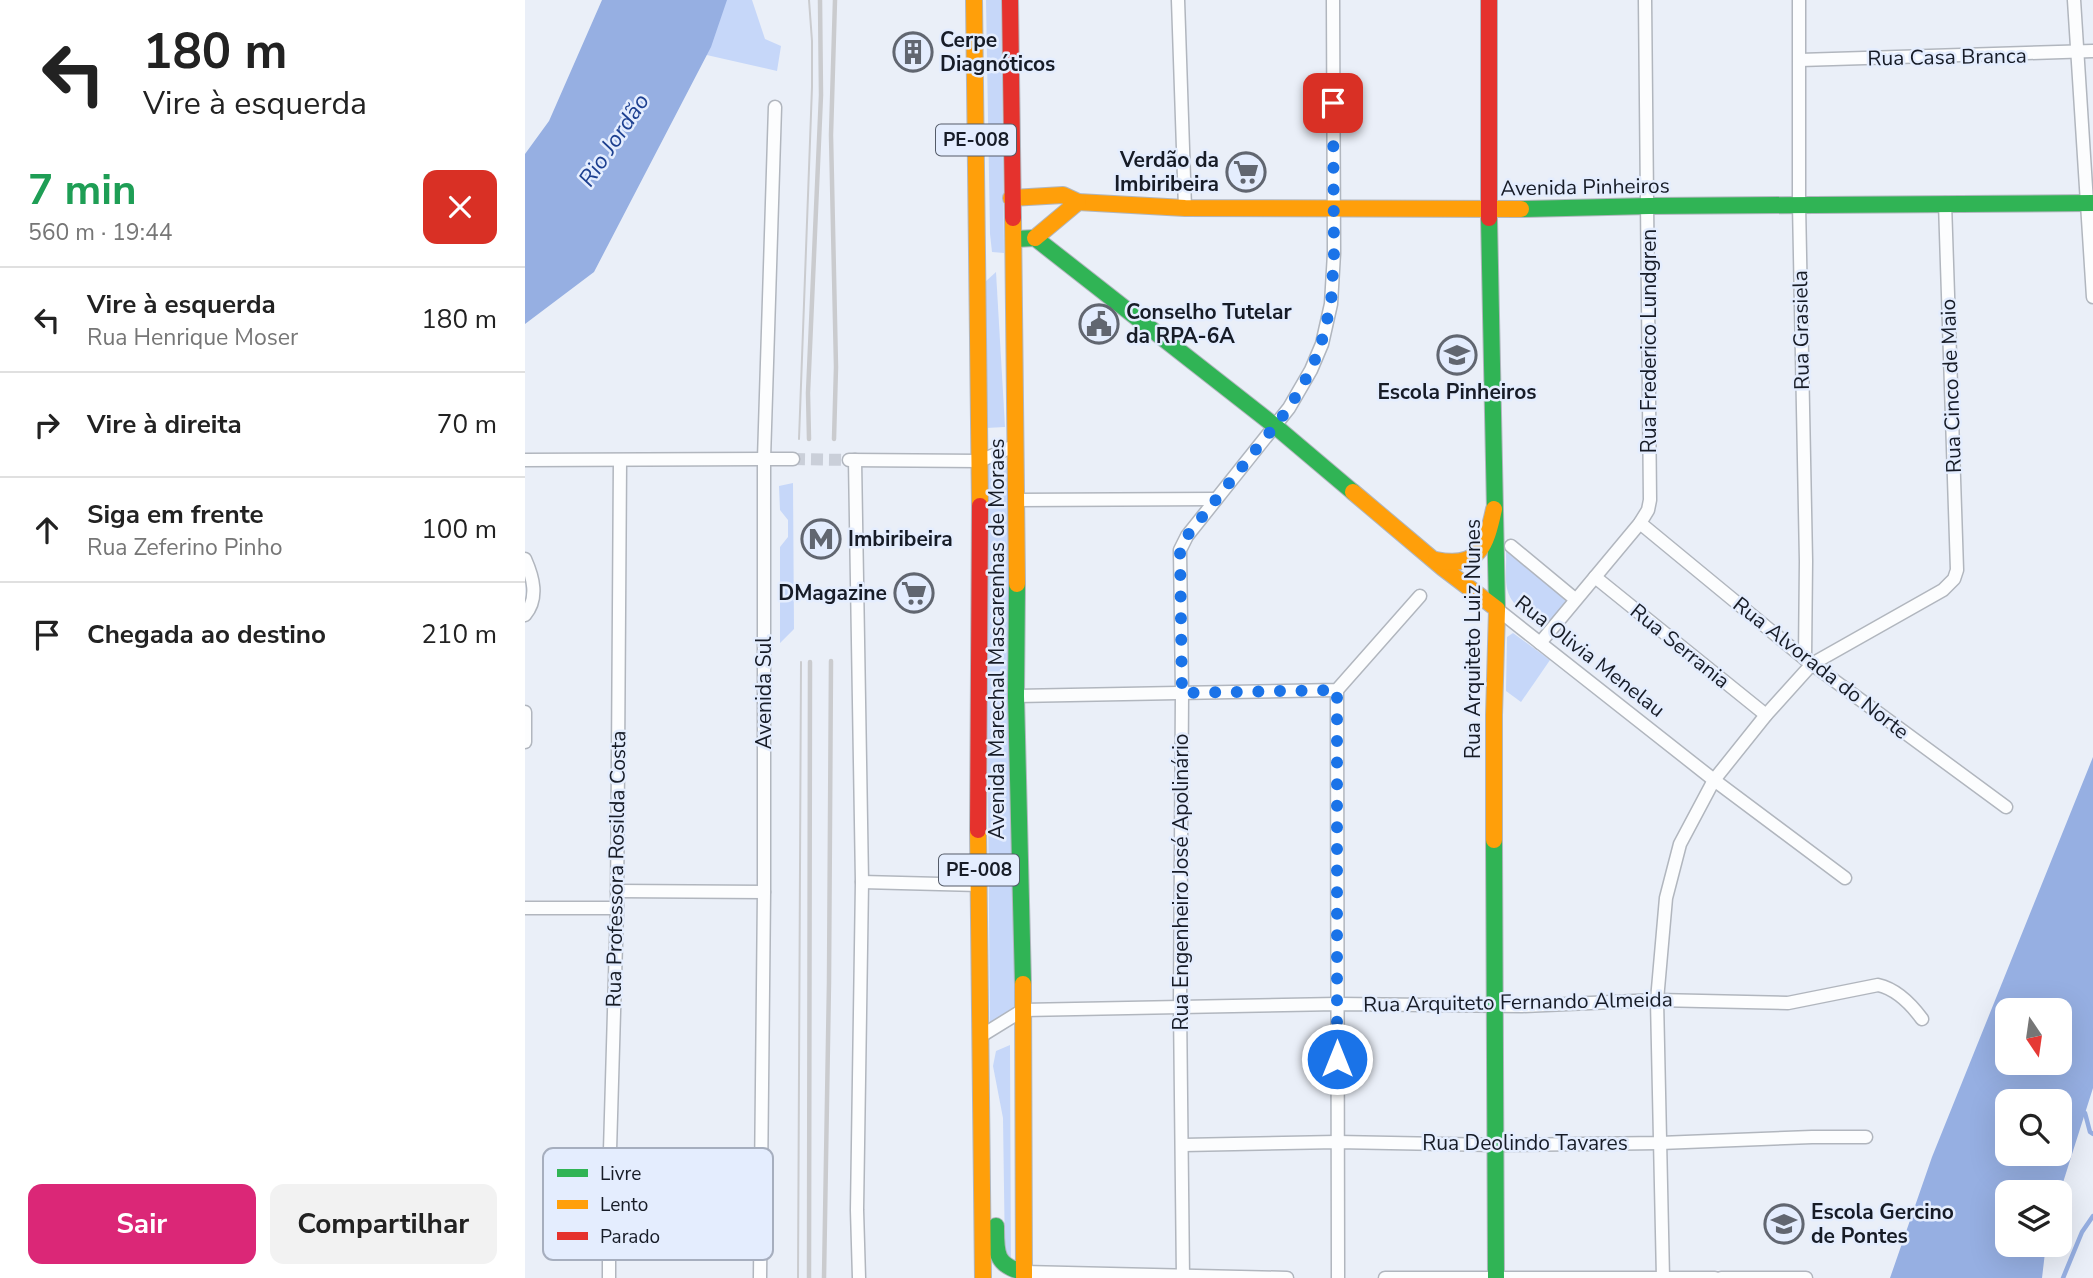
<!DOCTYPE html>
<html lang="pt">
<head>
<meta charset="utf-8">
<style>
	body { margin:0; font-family:"Nunito Sans",sans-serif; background:#f2f2f2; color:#222; height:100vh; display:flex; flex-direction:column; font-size:26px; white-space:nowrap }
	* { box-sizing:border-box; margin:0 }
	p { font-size:23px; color:#767676 }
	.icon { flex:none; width:38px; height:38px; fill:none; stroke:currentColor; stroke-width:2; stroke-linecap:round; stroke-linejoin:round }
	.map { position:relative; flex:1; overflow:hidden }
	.drawer { display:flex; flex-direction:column; background:#fff; width:525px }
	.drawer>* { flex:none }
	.guide { background:#fff; color:#222; overflow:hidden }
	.needle { width:46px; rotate:167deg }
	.tools { position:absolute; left:1470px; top:998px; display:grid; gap:14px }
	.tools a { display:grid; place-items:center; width:77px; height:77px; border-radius:14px; background:#fff; box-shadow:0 7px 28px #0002; font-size:35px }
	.pin { position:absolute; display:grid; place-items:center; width:60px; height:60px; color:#fff; margin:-30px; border-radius:14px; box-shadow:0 4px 10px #0006 }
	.me { position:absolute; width:77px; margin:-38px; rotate:0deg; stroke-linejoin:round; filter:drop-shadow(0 0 5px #0008) }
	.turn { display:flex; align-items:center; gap:24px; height:147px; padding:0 28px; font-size:32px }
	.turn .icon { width:91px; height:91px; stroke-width:2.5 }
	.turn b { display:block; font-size:49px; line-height:60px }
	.round { display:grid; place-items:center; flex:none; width:74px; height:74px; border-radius:14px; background:#f2f2f2 }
	.summary { display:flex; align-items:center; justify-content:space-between; height:119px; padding:0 28px }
	h1 { font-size:42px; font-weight:700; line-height:52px; color:#1e9e55 }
	.primary-button { display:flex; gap:14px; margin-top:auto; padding:14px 28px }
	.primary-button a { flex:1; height:80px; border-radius:14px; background:#db2777; color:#fff; font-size:28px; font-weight:700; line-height:80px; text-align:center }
	.primary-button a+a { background:#f2f2f2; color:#222 }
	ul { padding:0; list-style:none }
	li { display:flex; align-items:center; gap:21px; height:105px; padding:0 28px; border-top:2px solid #e0e0e0 }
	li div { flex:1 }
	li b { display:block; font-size:26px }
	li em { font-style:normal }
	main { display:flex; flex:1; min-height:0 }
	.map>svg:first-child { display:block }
</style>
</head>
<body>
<main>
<section class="drawer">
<div class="guide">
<div class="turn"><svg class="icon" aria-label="left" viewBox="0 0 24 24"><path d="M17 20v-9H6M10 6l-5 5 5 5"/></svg><div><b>180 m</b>Vire à esquerda</div></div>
</div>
<div class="summary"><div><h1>7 min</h1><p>560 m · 19:44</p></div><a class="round" style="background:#d93025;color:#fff"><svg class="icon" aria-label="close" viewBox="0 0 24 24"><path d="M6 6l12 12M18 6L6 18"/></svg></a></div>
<ul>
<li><svg class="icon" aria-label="left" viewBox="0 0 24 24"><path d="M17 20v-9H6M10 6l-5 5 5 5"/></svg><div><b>Vire à esquerda</b><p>Rua Henrique Moser</p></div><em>180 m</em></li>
<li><svg class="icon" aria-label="right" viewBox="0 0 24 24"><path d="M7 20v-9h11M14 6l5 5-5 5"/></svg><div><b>Vire à direita</b></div><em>70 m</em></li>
<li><svg class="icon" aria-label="ahead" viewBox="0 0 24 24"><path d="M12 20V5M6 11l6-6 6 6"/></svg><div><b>Siga em frente</b><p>Rua Zeferino Pinho</p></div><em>100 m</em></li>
<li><svg class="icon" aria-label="arrive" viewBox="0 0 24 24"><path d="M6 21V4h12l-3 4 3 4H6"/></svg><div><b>Chegada ao destino</b></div><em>210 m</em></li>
</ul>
<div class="primary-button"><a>Sair</a><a>Compartilhar</a></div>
</section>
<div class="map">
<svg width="1568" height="1278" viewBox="0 0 1568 1278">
	<rect width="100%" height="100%" fill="#eaeff8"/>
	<g fill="#c6d7f9">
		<polygon points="177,0 227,0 240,39 256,46 252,71 164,51"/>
		<polygon points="461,0 476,0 479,253 467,252 465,234"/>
		<polygon points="471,272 480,427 461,428 459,283"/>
		<polygon points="460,464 483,465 491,1010 465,1024"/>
		<polygon points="268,483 269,629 255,643 255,547 263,537 263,520 255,510 254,486"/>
		<path d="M981,551L1040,599V603L1023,626C1014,628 1010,622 1004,617C975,595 982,584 981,551Z"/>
		<polygon points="988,633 1025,660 996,702 981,691 982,637"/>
		<polygon points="485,1045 486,1265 480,1258 478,1118 468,1066 471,1051"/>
	</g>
	<g fill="#96afe2" fill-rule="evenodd">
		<polygon points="77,0 202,0 186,47 69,272 0,324 0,154 24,121"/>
		<path d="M1568,757V1088L1535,1192H1482V1244H1521L1517,1278H1365L1407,1157ZM1482,1010H1535V1062H1482ZM1482,1101H1535V1153H1482Z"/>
	</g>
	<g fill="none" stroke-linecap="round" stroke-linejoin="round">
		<g stroke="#96afe2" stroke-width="4.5">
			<polyline points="1560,1113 1565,1132 1568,1134"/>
			<polyline points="1538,1278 1557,1232 1568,1216"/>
		</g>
		<polyline stroke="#cacfd9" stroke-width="12" stroke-dasharray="12 6" stroke-linecap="butt" points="268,459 324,460"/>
		<g stroke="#b1b6be" stroke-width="15">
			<g id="street">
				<polyline points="653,0 660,208"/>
				<polyline points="1274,0 1274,204 1281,561 1280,659"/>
				<polyline points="1549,0 1568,297"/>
				<polyline points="1275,60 1568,51"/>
				<polyline points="0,460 268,459"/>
				<polyline points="324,460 455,461 491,445"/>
				<polyline points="330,460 337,882 332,1210 334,1278"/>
				<polyline points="492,500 691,499"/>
				<polyline points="1115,523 1280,659 1481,807"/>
				<polyline points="986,546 1050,599"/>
				<path d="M0,559C8,577 14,598 0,615"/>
				<polyline points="1070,577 1241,715"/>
				<polyline points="972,609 1189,780 1320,878"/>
				<polyline points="1015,643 1115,523 1123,510 1125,500 1120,0"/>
				<polyline points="812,690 813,1278"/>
				<polyline points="491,696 812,690 895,596"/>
				<polyline points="0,712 0,742"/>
				<polyline points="337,882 454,885"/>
				<polyline points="92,891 239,892"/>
				<polyline points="0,908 92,908"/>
				<path d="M456,1036L498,1010L812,1004L997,1006L1132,1000L1263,1003L1353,985C1371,989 1386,1004 1397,1019"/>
				<polyline points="658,1145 812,1142 972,1145 1135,1143 1287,1137 1341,1137"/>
				<polyline points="499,1272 762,1278"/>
				<polyline points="84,1278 84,1185 92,908 95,461"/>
				<polyline points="235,1278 239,892 239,459 250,107"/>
				<polyline points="658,1278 655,1006 657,693 655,550 662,536 764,408 786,370 797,344 806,304 809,253 808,0"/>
				<polyline points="860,1278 1190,1278"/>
				<polyline points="1138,1278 1132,1000 1141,898 1155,844 1189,780 1241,715 1287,664 1418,590 1429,579 1432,570 1420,203"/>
				<polyline points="1196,1278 1281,1278"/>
			</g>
		</g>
		<g stroke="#b1b6be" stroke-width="18">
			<g id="fast">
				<polyline points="996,209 1124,206 1568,203"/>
				<polyline points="964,218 972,609"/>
				<polyline points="489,239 510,238 750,426 828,492"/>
				<polyline points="492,584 491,696 498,984"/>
				<polyline points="969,840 971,1278"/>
				<path d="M471,1226C471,1252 470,1266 499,1272"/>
			</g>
		</g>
		<g stroke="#b1b6be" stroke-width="18">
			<g id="slow">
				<polyline points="449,0 455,506"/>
				<polyline points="486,198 538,195 553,202 660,208 996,209"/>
				<polyline points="488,218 492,584"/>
				<polyline points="510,238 553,202"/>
				<polyline points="828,492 918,568 972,609 969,715 969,840"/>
				<path d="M911,560C954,569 961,546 969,509"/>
				<polyline points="453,830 458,1278"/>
				<polyline points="498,984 499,1278"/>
			</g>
		</g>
		<g stroke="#b1b6be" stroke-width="18">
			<g id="jam">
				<polyline points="485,0 488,218"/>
				<polyline points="964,0 964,218"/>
				<polyline points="453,830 455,506"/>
			</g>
		</g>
		<use href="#street" stroke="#fcfdfe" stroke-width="12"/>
		<use href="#fast" stroke="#30b455" stroke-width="16"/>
		<use href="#slow" stroke="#ff9f0a" stroke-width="16"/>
		<use href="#jam" stroke="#e5322d" stroke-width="16"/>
		<g stroke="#cacbce" stroke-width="2">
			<polyline points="274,439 287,87 287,41 284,0"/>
			<polyline points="273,1278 276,662"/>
		</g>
		<g stroke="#cacbce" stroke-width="4.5">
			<polyline points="284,439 283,393 296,95 295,0"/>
			<polyline points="309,439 311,367 306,135 310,0"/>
			<polyline points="284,1278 285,662"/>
			<polyline points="299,1278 304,982 306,661"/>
		</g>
	</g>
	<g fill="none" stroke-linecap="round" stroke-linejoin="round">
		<polyline stroke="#1a73e8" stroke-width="12" stroke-dasharray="0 21.6" points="808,103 809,253 806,304 796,344 786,370 764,408 662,536 655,550 657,693 812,690 812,1059"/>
	</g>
	<defs>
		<g id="building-ring" transform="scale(2.0125)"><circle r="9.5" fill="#e4edfe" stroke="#616670" stroke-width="1.5"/><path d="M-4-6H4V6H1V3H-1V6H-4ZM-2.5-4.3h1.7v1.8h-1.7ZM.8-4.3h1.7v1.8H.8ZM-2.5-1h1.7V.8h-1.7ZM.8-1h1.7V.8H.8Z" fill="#616670"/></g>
		<g id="supermarket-ring" transform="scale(2.0125)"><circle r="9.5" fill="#e4edfe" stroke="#616670" stroke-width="1.5"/><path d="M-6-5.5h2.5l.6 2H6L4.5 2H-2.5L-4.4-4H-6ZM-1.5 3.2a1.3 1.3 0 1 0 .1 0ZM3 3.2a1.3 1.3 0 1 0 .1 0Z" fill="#616670"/></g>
		<g id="civic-ring" transform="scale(2.0125)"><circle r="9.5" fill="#e4edfe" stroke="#616670" stroke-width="1.5"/><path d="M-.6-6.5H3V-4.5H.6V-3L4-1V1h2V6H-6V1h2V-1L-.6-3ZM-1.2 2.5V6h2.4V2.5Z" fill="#616670"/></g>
		<g id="school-ring" transform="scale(2.0125)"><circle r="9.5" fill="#e4edfe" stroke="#616670" stroke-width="1.5"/><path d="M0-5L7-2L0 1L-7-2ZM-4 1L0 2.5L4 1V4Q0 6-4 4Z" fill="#616670"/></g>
		<g id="metro-ring" transform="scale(2.0125)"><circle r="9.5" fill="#e4edfe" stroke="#616670" stroke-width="1.5"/><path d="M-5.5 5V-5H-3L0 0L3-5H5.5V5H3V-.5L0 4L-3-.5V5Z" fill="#616670"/></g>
	</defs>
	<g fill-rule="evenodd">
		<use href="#building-ring" x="388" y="52"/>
		<use href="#supermarket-ring" x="721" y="172"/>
		<use href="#civic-ring" x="574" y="324"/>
		<use href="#school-ring" x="932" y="355"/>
		<use href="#metro-ring" x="296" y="539"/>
		<use href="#supermarket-ring" x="389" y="593"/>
		<use href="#school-ring" x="1259" y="1224"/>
	</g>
	<g text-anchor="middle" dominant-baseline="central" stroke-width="5" stroke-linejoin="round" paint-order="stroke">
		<g fill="#e4edfe" stroke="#545b68" stroke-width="2">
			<rect x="411" y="124.5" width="80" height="31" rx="5"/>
			<rect x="414" y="854.5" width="80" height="31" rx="5"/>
		</g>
		<g font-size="19" font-weight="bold" fill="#171c27">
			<text x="451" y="140">PE-008</text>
			<text x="454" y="870">PE-008</text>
		</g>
		<g font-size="21" font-weight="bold" fill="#171c27" stroke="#e4edfe" text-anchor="start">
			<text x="415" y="40">Cerpe<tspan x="415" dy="24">Diagnóticos</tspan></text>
			<text x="694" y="160" text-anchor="end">Verdão da<tspan x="694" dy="24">Imbiribeira</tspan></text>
			<text x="601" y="312">Conselho Tutelar<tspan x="601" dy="24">da RPA-6A</tspan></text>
			<text x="932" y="392" text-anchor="middle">Escola Pinheiros</text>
			<text x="323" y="539">Imbiribeira</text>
			<text x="362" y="593" text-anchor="end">DMagazine</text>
			<text x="1286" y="1212">Escola Gercino<tspan x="1286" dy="24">de Pontes</tspan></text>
		</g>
		<g font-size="21" fill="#171c27" stroke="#e4edfe">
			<text transform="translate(1422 57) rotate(-1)">Rua Casa Branca</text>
			<text transform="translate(1060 187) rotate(-1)">Avenida Pinheiros</text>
			<text transform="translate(1276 330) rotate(-91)">Rua Grasiela</text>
			<text transform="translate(1124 341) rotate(-90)">Rua Frederico Lundgren</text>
			<text transform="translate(1426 386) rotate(-92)">Rua Cinco de Maio</text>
			<text transform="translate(472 639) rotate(-90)">Avenida Marechal Mascarenhas de Moraes</text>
			<text transform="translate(948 639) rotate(-90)">Rua Arquiteto Luiz Nunes</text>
			<text transform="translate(1155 646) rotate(39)">Rua Serrania</text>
			<text transform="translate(1065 656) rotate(38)">Rua Olivia Menelau</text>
			<text transform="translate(1296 668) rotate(38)">Rua Alvorada do Norte</text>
			<text transform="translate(239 693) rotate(-90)">Avenida Sul</text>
			<text transform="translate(91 869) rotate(-89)">Rua Professora Rosilda Costa</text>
			<text transform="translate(656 882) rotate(-90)">Rua Engenheiro José Apolinário</text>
			<text transform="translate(993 1002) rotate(-1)">Rua Arquiteto Fernando Almeida</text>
			<text x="1000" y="1143">Rua Deolindo Tavares</text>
		</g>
		<g font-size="23" font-style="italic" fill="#1d4090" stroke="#e4edfe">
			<text transform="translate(89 140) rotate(-56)">Rio Jordão</text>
		</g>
	</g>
	<rect x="18" y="1148" width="230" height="112" rx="10" fill="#e4edfe" stroke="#a6aebe" stroke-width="2"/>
	<rect x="32" y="1169" width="31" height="8" fill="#30b455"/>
	<rect x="32" y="1200" width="31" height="9" fill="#ff9f0a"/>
	<rect x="32" y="1232" width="31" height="8" fill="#e5322d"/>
	<g font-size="19" fill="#171c27">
		<text x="75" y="1180">Livre</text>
		<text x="75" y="1211">Lento</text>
		<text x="75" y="1243">Parado</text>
	</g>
</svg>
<div class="tools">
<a><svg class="needle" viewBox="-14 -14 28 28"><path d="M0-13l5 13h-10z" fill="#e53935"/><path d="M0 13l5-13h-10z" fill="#767676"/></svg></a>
<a><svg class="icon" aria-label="search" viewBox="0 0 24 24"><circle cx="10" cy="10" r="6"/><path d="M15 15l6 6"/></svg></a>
<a><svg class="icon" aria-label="layers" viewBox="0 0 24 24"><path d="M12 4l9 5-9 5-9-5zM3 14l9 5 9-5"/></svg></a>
</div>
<div class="pin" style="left:808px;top:103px;background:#d93025"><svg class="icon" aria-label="arrive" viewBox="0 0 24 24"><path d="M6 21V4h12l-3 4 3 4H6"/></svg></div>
<svg class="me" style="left:812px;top:1059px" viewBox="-20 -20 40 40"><circle r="17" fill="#1a73e8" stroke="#fff" stroke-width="3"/><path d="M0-11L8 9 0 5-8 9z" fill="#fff"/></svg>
</div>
</main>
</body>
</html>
